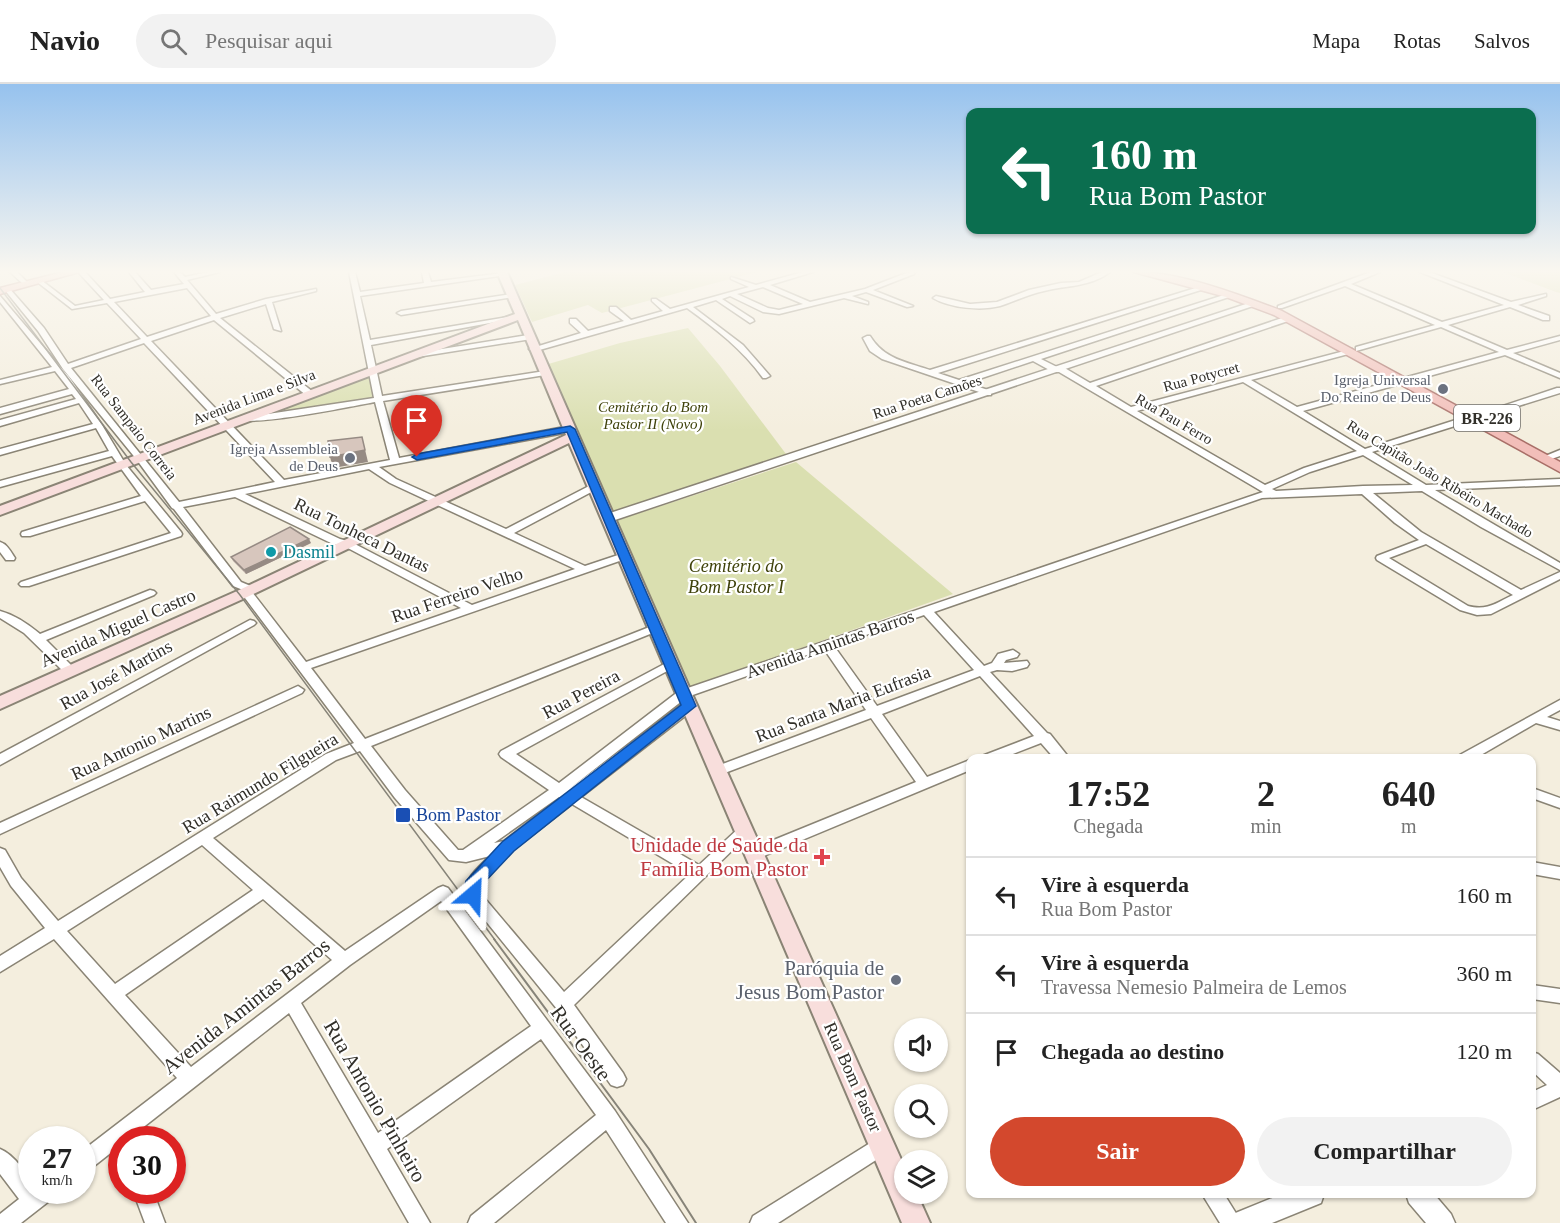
<!DOCTYPE html>
<html lang="pt">
<head>
<meta charset="utf-8">
<style>
	body { margin:0; font-family:Georgia,serif; background:#f2f2f2; color:#222; height:100vh; display:flex; flex-direction:column; font-size:22px; white-space:nowrap }
	* { box-sizing:border-box; margin:0 }
	p { font-size:20px; color:#767676 }
	.icon { flex:none; width:33px; height:33px; fill:none; stroke:currentColor; stroke-width:2; stroke-linecap:round; stroke-linejoin:round }
	.map { position:relative; flex:1; overflow:hidden }
	.details { position:absolute; left:966px; top:670px; width:570px; height:444px; display:flex; flex-direction:column; background:#fff; border-radius:12px; box-shadow:0 2px 4px #0004 }
	.details>* { flex:none }
	.top-card { position:absolute; left:966px; top:24px; width:570px; height:126px; border-radius:12px; box-shadow:0 2px 4px #0004; background:#0b6e4f; color:#fff; overflow:hidden }
	.buttons { position:absolute; left:894px; top:934px; display:grid; gap:12px }
	.buttons a { display:grid; place-items:center; width:54px; height:54px; border-radius:50%; background:#fff; box-shadow:0 2px 4px #0004; font-size:30px }
	.speed { position:absolute; left:18px; top:1042px; display:flex; gap:12px; font-size:30px; font-weight:700; text-align:center }
	.speed>* { display:grid; place-content:center; width:78px; height:78px; border-radius:50%; background:#fff; box-shadow:0 2px 4px #0004; line-height:1 }
	.speed small { font-size:15px; font-weight:400 }
	.speed .limit { border:9px solid #d22; background:#fff; color:#111 }
	.pin { position:absolute; display:grid; place-items:center; width:51px; height:51px; color:#fff; margin:-62px -26px; border-radius:50% 50% 50% 0; rotate:-45deg; box-shadow:0 0 6px #0007 }
	.pin .icon { rotate:45deg }
	.me { position:absolute; width:66px; margin:-33px; rotate:26deg; stroke-linejoin:round; filter:drop-shadow(0 0 4px #0008) }
	.turn { display:flex; align-items:center; gap:21px; height:126px; padding:0 24px; font-size:27px }
	.turn .icon { width:78px; height:78px; stroke-width:2.5 }
	.turn b { display:block; font-size:42px; line-height:51px }
	.eta { display:flex; justify-content:space-evenly; align-items:center; height:102px; text-align:center }
	.eta b { font-size:36px; font-weight:700; line-height:42px }
	.cta { display:flex; gap:12px; margin-top:auto; padding:12px 24px }
	.cta a { flex:1; height:69px; border-radius:36px; background:#d3482d; color:#fff; font-size:24px; font-weight:700; line-height:69px; text-align:center }
	.cta a+a { background:#f2f2f2; color:#222 }
	ul { padding:0; list-style:none }
	li { display:flex; align-items:center; gap:18px; height:78px; padding:0 24px; border-top:2px solid #e0e0e0 }
	li div { flex:1 }
	li b { display:block; font-size:22px }
	li em { font-style:normal }
	header { display:flex; align-items:center; gap:36px; box-sizing:border-box; height:84px; padding:0 30px; background:#fff; border-bottom:2px solid #e0e0e0 }
	header strong { font-size:28px }
	nav { display:flex; gap:33px; margin-inline-start:auto; font-size:21px }
	.search { width:420px; height:54px; background:#f2f2f2; display:flex; align-items:center; gap:15px; box-sizing:border-box; padding:0 21px; border-radius:33px; color:#767676; font-size:22px }
	.map>svg:first-child { display:block }
</style>
</head>
<body>
<header>
<strong>Navio</strong>
<div class="search"><svg class="icon" aria-label="search" viewBox="0 0 24 24"><circle cx="10" cy="10" r="6"/><path d="M15 15l6 6"/></svg>Pesquisar aqui</div>
<nav><a>Mapa</a><a>Rotas</a><a>Salvos</a></nav>
</header>
<div class="map">
<svg width="1560" height="1139" viewBox="0 0 1560 1139">
	<rect width="100%" height="100%" fill="#f4eede"/>
	<g fill="#dadfb0">
		<polygon points="565,188 757,188 602,229 588,221 532,238 515,201"/>
		<polygon points="1503,188 1560,188 1560,209 1556,208"/>
		<polygon points="688,244 720,282 786,370 609,429 545,281 620,259"/>
		<polygon points="371,289 373,314 258,332"/>
		<polygon points="796,378 953,510 686,605 615,437"/>
	</g>
	<g fill="none" stroke-linecap="round" stroke-linejoin="round">
		<g stroke="#8a8475" stroke-width="3">
			<g id="minor">
				<polygon points="10,188 17,188 27,198 22,199"/>
				<path d="M78,188H85L110,215L145,208L129,188H135L151,206L184,200L174,188H180L185,193L208,188H220L187,196L216,230L266,215L316,205V207L272,218L281,247L274,245L266,220L220,234L313,308V312H307L214,236L151,257L284,396L390,376L375,318C354,322 251,343 239,335L243,332L268,330L374,314L349,188H355L360,208L424,199L422,188H428L431,198L503,189L506,191L360,212L370,256L508,233L512,235L371,261L382,312L545,287L549,289L545,291L383,317L399,374L570,342L574,345L570,348L379,383L396,395L506,445L591,401H597V405L514,449L585,482L624,469L629,472L628,474L311,584L365,655L652,542L656,541L662,544L660,546L371,662L405,706L458,766H463L549,706L501,673L499,670L501,667L668,578L672,577L678,581L516,670L559,699L679,607L1263,408L1059,288H1053L1033,277L967,299L991,307V311H988L882,275L870,267L863,254L867,252H870C884,275 906,278 930,286L1202,202L1205,204L1204,205L938,289L959,296L1230,209L1233,211L1232,212L1041,275L1057,283H1063L1090,299L1288,232L1292,234L1291,236L1096,302L1131,323L1352,265V269L1251,296L1297,323L1499,268L1441,243L1356,267V263L1435,241L1345,202L1282,224H1278V222L1371,188H1380L1351,200L1442,238L1504,221L1420,188H1429L1511,218L1546,210V212L1518,221L1549,232V236H1543L1510,223L1448,241L1507,266L1560,252V256L1513,269L1560,289V294L1505,271L1303,327L1365,365L1468,332H1474V336L1372,368L1426,401L1560,395V401L1435,406L1560,479V486L1481,443L1422,407L1373,409L1421,448L1521,506L1560,488V495L1491,530L1477,531L1460,526L1377,476L1376,474L1377,472L1419,456L1395,439L1362,410L1262,414L934,528L984,582L992,579L998,570L1013,566L1019,570L1017,573L1006,576L1004,579L1027,577L1029,580L1027,583L1012,587L997,586L990,588L1047,649L1050,650L1070,675H1055L1041,659L1000,675H980L982,672L1034,652L980,592L882,630L927,693L970,676V686L754,776L749,774L747,770L749,766L916,698L871,634L722,690H712L710,687L712,684L866,626L824,565L687,613L569,705L684,619H694L695,622L694,625L581,713L699,781L740,743L745,742L750,743L752,747L574,921L623,989L626,995L623,1001L617,1003L611,1001L557,925L468,815C459,798 479,783 490,772L466,778L449,776L395,714L360,667L336,676L213,754L345,867L438,804L443,802L448,804L615,1027L688,1139H666L606,1046L494,1139H468L471,1132L596,1031L541,955L387,1065L430,1139H409L289,929L127,1056H122V1060L89,1086L82,1088V1067L177,994L54,855L0,888V872L45,844L11,802L0,783V764L5,766L21,794L58,837L326,670L354,659L242,510L240,508L243,506L233,502L174,425L172,424L137,376L63,285L38,247L4,205L9,204L44,244L68,280L141,255L107,219L72,225L36,197L41,196L75,222L104,216ZM187,204L211,232L147,253L114,218ZM144,259L275,398L179,418L71,284ZM1243,298L1357,367L1304,384L1265,401L1137,327ZM1363,371L1413,401L1363,402L1276,407L1272,405L1310,388ZM369,385L390,399L575,485L472,521L351,458L340,455L245,410ZM235,413L333,460L344,462L461,524L306,578L252,508L258,505L241,498L183,423ZM1426,460L1513,511C1496,519 1487,527 1468,522L1389,474ZM924,531L974,586L877,622L834,562ZM559,713L561,714L504,757L494,759ZM572,720L690,790L564,908L481,810L482,799L513,766ZM202,761L253,806L115,900L67,847ZM263,815L332,876L191,983L125,911ZM441,817L531,942L378,1049L301,919L350,881Z"/>
				<path d="M803,188H813L770,201L810,218L865,205L909,188H915L914,190L873,206L913,222L907,223L866,208L852,212L868,218V220L844,214L779,230L763,228L730,212L722,215L753,235L754,237L750,239L716,216L693,223L743,261L770,292L766,294H763C742,265 716,245 687,224L536,267L529,265L581,249L570,239V235H576L588,247L624,237L610,227V223H616L631,236L663,227L652,217V215H656L670,225L749,203L731,195V193L756,201ZM763,203L803,220L779,226L768,224L737,210Z"/>
				<path d="M1102,188H1110C1090,203 1068,201 1044,207C1029,210 1015,217 1000,222C981,227 950,224 933,214L936,212L970,220L997,218L1029,206L1061,199L1079,198Z"/>
				<polygon points="511,210 514,212 513,213 401,231 397,229 401,227"/>
				<polygon points="0,212 69,293 102,341 126,381 181,448 182,450 181,452 29,502 21,502 19,500 21,498 171,449 145,417 30,452 22,452 21,450 22,448 141,412 112,372 0,403 0,397 109,367 96,344 0,371 0,365 93,340 79,319 0,342 0,336 76,315 72,310 0,330 0,324 69,305 55,287 0,300 0,296 52,283 0,218"/>
				<polygon points="528,251 532,253 531,255 417,273 413,271 417,269"/>
				<polygon points="1557,304 1560,304 1560,309 1483,333 1476,331"/>
				<polygon points="1560,366 1560,372 1543,378 1538,375"/>
				<path d="M0,458C7,460 11,468 15,474L14,476H6L0,468Z"/>
				<path d="M150,506L154,507L156,509L154,511L46,556L73,583L75,586L69,590L65,589L24,549L0,534V527C15,531 28,540 40,550Z"/>
				<polygon points="250,536 254,537 256,539 254,541 0,681 0,670"/>
				<polygon points="298,602 304,606 302,609 0,750 0,739"/>
				<polygon points="1560,616 1560,626 1547,633 1560,637 1560,646 1536,639 1474,675 1456,675 1458,672"/>
				<polygon points="1532,704 1560,714 1560,724 1532,714"/>
				<polygon points="1532,778 1560,783 1560,795 1532,790"/>
				<polygon points="1532,901 1560,905 1560,919 1532,915"/>
				<polygon points="1532,968 1538,970 1560,989 1560,1013 1532,1026 1532,1008 1547,1001 1532,987"/>
				<polygon points="883,1051 890,1053 893,1060 890,1067 778,1139 750,1139 753,1132"/>
				<path d="M0,1065C13,1070 32,1093 32,1107H56L53,1114L21,1139H0V1130L19,1115L0,1090Z"/>
				<polygon points="133,1107 153,1107 165,1139 145,1139"/>
				<polygon points="1202,1110 1224,1110 1242,1139 1220,1139"/>
			</g>
		</g>
		<g stroke="#8a8475" stroke-width="3">
			<g id="tertiary">
				<polygon points="1252,218 1259,220 612,437 608,438 602,434 604,431"/>
				<polygon points="1282,1110 1324,1110 1321,1119 1272,1139 1229,1139 1233,1130"/>
				<polygon points="1406,1110 1434,1110 1451,1130 1455,1139 1426,1139 1409,1119"/>
			</g>
		</g>
		<g stroke="#8a8475" stroke-width="4">
			<polygon id="secondary" points="497,188 507,188 692,610 904,1082 904,1110 917,1110 930,1139 902,1139 569,359 245,514 0,625 0,612 235,508 566,351 518,236 0,431 0,422 515,230"/>
		</g>
		<g stroke="#a96f68" stroke-width="3">
			<g id="primary">
				<polygon points="63,188 79,188 0,210 0,204"/>
				<path d="M1134,188C1177,187 1241,211 1282,227L1560,378V388L1274,231L1226,213Z"/>
			</g>
		</g>
		<use href="#minor" fill="#fff" fill-rule="evenodd"/>
		<use href="#tertiary" fill="#fff" fill-rule="evenodd"/>
		<use href="#secondary" fill="#f8dedc" fill-rule="evenodd"/>
		<use href="#primary" fill="#f2beb9" fill-rule="evenodd"/>
		<polyline stroke="#878479" stroke-width="1.5" points="0,204 131,378 240,511 495,856"/>
		<polyline stroke="#878479" stroke-width="2" points="494,855 649,1065 696,1139"/>
	</g>
	<polygon fill="#b9aaa3" points="311,459 246,490 233,477 231,473"/>
	<g fill="#968b84">
		<polygon points="362,353 368,378 333,384 330,373"/>
		<polygon points="309,455 311,459 246,490 244,486"/>
	</g>
	<g fill="#d7c6bd" stroke="#968b84" stroke-width="1.5">
		<polygon points="362,353 365,366 330,373 328,357"/>
		<polygon points="290,443 309,455 244,486 231,473"/>
	</g>
	<linearGradient id="sky" x2="0" y2="1"><stop stop-color="#96c2ee"/><stop offset="0.54" stop-color="#faf7f0"/><stop offset="1" stop-color="#faf7f0" stop-opacity="0"/></linearGradient>
	<rect width="1560" height="347" fill="url(#sky)"/>
	<path fill="#1a73e8" stroke="#114b97" stroke-width="1.5" d="M570,342L575,345L696,622L514,767L482,801L479,816L473,818L467,816C463,809 463,805 466,797L502,758L681,621L567,348L417,376L412,373L417,370Z"/>
	<g fill="#6b7280" stroke="#fff" stroke-width="2">
		<circle cx="1443" cy="305" r="6"/>
		<circle cx="350" cy="374" r="6"/>
		<circle cx="896" cy="896" r="6"/>
	</g>
	<circle fill="#0f9aa8" stroke="#fff" stroke-width="2" cx="271" cy="468" r="6"/>
	<rect fill="#1a4fb4" stroke="#fff" stroke-width="2" x="395" y="723" width="16" height="16" rx="3"/>
	<path fill="#e0444e" stroke="#fff" stroke-width="2" d="M819 764h6v6h6v6h-6v6h-6v-6h-6v-6h6z"/>
	<g text-anchor="middle" dominant-baseline="central" stroke-width="4.5" stroke-linejoin="round" paint-order="stroke">
		<g font-size="15" fill="#312f29" stroke="#fff">
			<text transform="translate(1201 293) rotate(-15)">Rua Potycret</text>
			<text transform="translate(254 313) rotate(-21)">Avenida Lima e Silva</text>
			<text transform="translate(927 313) rotate(-18)">Rua Poeta Camões</text>
			<text transform="translate(1174 335) rotate(30)">Rua Pau Ferro</text>
			<text transform="translate(134 343) rotate(52)">Rua Sampaio Correia</text>
			<text transform="translate(1440 395) rotate(31)">Rua Capitão João Ribeiro Machado</text>
		</g>
		<g font-size="15" fill="#5b616d" stroke="#fff" text-anchor="end">
			<text x="1431" y="296">Igreja Universal<tspan x="1431" dy="17">Do Reino de Deus</tspan></text>
			<text x="338" y="365">Igreja Assembleia<tspan x="338" dy="17">de Deus</tspan></text>
		</g>
		<g font-size="15" font-style="italic" fill="#3e4109" stroke="#fff">
			<text x="653" y="323">Cemitério do Bom<tspan x="653" dy="17">Pastor II (Novo)</tspan></text>
		</g>
		<rect fill="#fff" stroke="#6f6d69" stroke-width="1.5" x="1454" y="321" width="66" height="26" rx="4.5"/>
		<g font-size="16" font-weight="bold" fill="#312f29">
			<text x="1487" y="334">BR-226</text>
		</g>
		<g font-size="18" fill="#312f29" stroke="#fff">
			<text transform="translate(362 451) rotate(26)">Rua Tonheca Dantas</text>
			<text transform="translate(457 511) rotate(-19)">Rua Ferreiro Velho</text>
			<text transform="translate(118 544) rotate(-24)">Avenida Miguel Castro</text>
			<text transform="translate(830 560) rotate(-19)">Avenida Amintas Barros</text>
			<text transform="translate(116 591) rotate(-29)">Rua José Martins</text>
			<text transform="translate(581 610) rotate(-28)">Rua Pereira</text>
			<text transform="translate(843 620) rotate(-21)">Rua Santa Maria Eufrasia</text>
			<text transform="translate(141 659) rotate(-25)">Rua Antonio Martins</text>
			<text transform="translate(260 699) rotate(-31)">Rua Raimundo Filgueira</text>
			<text transform="translate(853 993) rotate(66)">Rua Bom Pastor</text>
		</g>
		<g font-size="18" fill="#0d838f" stroke="#fff" text-anchor="start">
			<text x="283" y="468">Dasmil</text>
		</g>
		<g font-size="18" font-style="italic" fill="#3e4109" stroke="#fff">
			<text x="736" y="482">Cemitério do<tspan x="736" dy="21">Bom Pastor I</tspan></text>
		</g>
		<g font-size="18" fill="#164399" stroke="#fff" text-anchor="start">
			<text x="416" y="731">Bom Pastor</text>
		</g>
		<g font-size="21" fill="#be3a42" stroke="#fff" text-anchor="end">
			<text x="808" y="761">Unidade de Saúde da<tspan x="808" dy="24">Família Bom Pastor</tspan></text>
		</g>
		<g font-size="21" fill="#5b616d" stroke="#fff" text-anchor="end">
			<text x="884" y="884">Paróquia de<tspan x="884" dy="24">Jesus Bom Pastor</tspan></text>
		</g>
		<g font-size="21" fill="#312f29" stroke="#fff">
			<text transform="translate(246 922) rotate(-38)">Avenida Amintas Barros</text>
			<text transform="translate(581 959) rotate(54)">Rua Oeste</text>
			<text transform="translate(375 1017) rotate(60)">Rua Antonio Pinheiro</text>
		</g>
	</g>
</svg>
<div class="buttons">
<a><svg class="icon" aria-label="sound" viewBox="0 0 24 24"><path d="M4 9h4l5-4v14l-5-4H4zM17 9q2 3 0 6"/></svg></a>
<a><svg class="icon" aria-label="search" viewBox="0 0 24 24"><circle cx="10" cy="10" r="6"/><path d="M15 15l6 6"/></svg></a>
<a><svg class="icon" aria-label="layers" viewBox="0 0 24 24"><path d="M12 4l9 5-9 5-9-5zM3 14l9 5 9-5"/></svg></a>
</div>
<div class="speed"><div>27<small>km/h</small></div><div class="limit">30</div></div>
<div class="pin" style="left:417px;top:373px;background:#d93025"><svg class="icon" aria-label="arrive" viewBox="0 0 24 24"><path d="M6 21V4h12l-3 4 3 4H6"/></svg></div>
<svg class="me" style="left:473px;top:811px" viewBox="-20 -20 40 40"><path d="M0-17L14 15 0 8-14 15z" fill="#1a73e8" stroke="#fff" stroke-width="4"/></svg>
<div class="top-card">
<div class="turn"><svg class="icon" aria-label="left" viewBox="0 0 24 24"><path d="M17 20v-9H6M10 6l-5 5 5 5"/></svg><div><b>160 m</b>Rua Bom Pastor</div></div>
</div>
<section class="details">
<div class="eta">
<div><b>17:52</b><p>Chegada</p></div>
<div><b>2</b><p>min</p></div>
<div><b>640</b><p>m</p></div>
</div>
<ul>
<li><svg class="icon" aria-label="left" viewBox="0 0 24 24"><path d="M17 20v-9H6M10 6l-5 5 5 5"/></svg><div><b>Vire à esquerda</b><p>Rua Bom Pastor</p></div><em>160 m</em></li>
<li><svg class="icon" aria-label="left" viewBox="0 0 24 24"><path d="M17 20v-9H6M10 6l-5 5 5 5"/></svg><div><b>Vire à esquerda</b><p>Travessa Nemesio Palmeira de Lemos</p></div><em>360 m</em></li>
<li><svg class="icon" aria-label="arrive" viewBox="0 0 24 24"><path d="M6 21V4h12l-3 4 3 4H6"/></svg><div><b>Chegada ao destino</b></div><em>120 m</em></li>
</ul>
<div class="cta"><a>Sair</a><a>Compartilhar</a></div>
</section>
</div>
</body>
</html>
